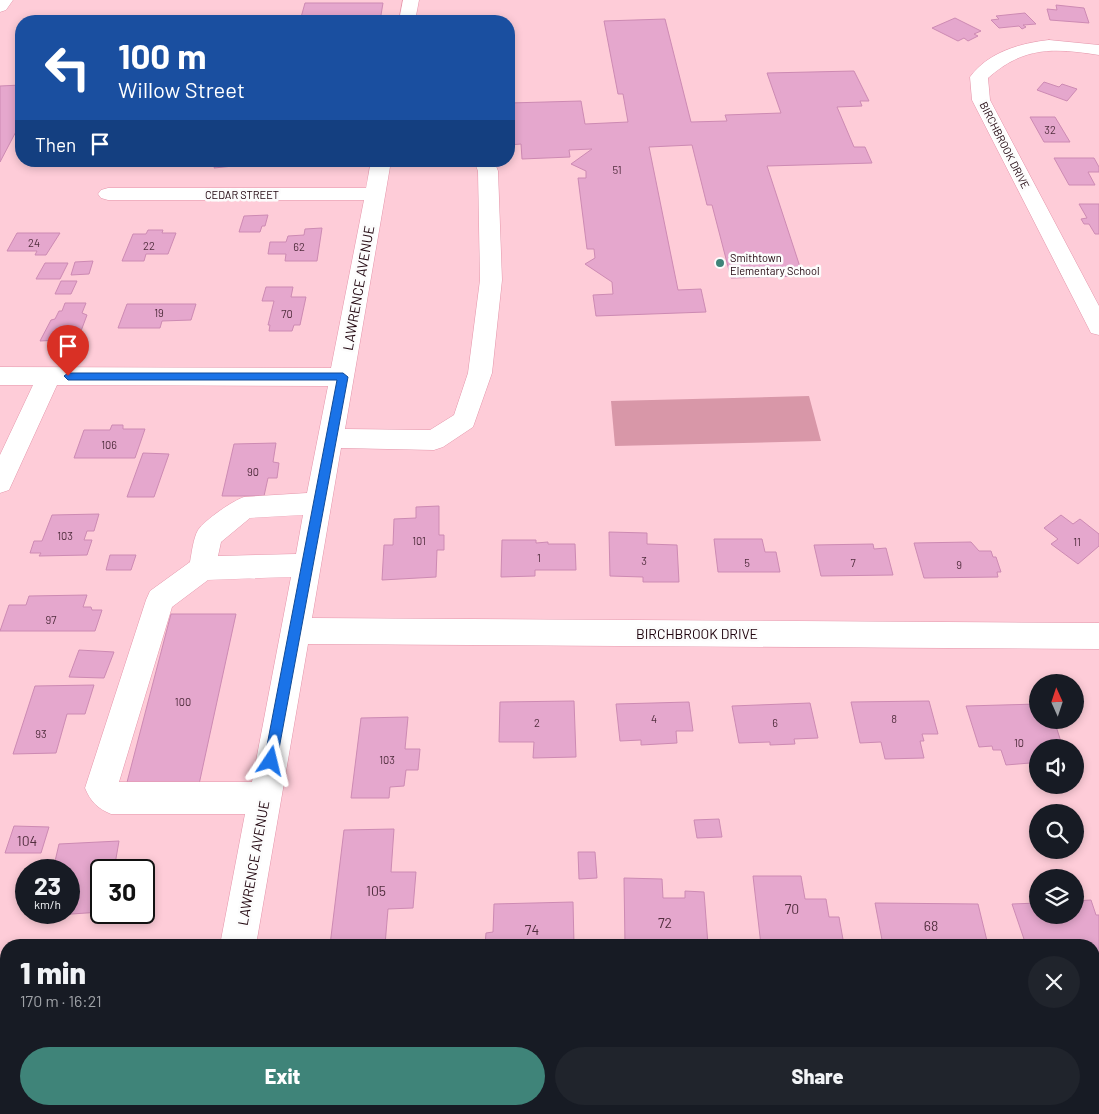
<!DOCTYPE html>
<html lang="en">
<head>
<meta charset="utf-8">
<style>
	body { margin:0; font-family:Barlow,sans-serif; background:#20242c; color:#f1f3f6; height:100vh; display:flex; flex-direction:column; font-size:19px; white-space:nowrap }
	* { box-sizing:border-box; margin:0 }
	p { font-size:16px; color:#9ea1a6 }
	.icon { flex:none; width:28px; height:28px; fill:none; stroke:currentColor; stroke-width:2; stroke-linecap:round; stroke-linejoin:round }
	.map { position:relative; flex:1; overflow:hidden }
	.sheet { position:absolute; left:0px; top:939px; width:1100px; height:176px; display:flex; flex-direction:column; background:#171b24; border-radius:20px 20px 0 0; box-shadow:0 2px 8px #0003 }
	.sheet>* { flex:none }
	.hud { position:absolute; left:15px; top:15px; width:500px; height:152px; border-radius:20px; box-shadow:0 2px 8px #0003; background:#1a4fa0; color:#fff; overflow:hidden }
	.needle { width:32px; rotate:357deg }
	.controls { position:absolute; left:1029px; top:674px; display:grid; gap:10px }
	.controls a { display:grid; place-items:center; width:55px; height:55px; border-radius:50%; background:#171b24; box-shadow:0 2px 8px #0003; font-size:25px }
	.speed { position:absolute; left:15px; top:859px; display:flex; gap:10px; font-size:25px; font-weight:700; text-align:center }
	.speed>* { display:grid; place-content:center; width:65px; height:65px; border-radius:50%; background:#171b24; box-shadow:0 2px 8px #0003; line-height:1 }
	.speed small { font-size:12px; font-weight:400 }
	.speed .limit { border:2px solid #111; border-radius:8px; background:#fff; color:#111 }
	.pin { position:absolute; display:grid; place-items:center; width:42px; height:42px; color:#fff; margin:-51px -21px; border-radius:50% 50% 50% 0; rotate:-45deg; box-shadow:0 0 5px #0007 }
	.pin .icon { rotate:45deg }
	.me { position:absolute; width:55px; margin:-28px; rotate:10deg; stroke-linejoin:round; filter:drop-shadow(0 0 4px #0008) }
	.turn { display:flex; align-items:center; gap:18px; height:105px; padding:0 20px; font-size:22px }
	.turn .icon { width:65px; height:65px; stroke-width:2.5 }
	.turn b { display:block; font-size:35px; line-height:42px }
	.then { display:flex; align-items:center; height:48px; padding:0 20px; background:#0003; gap:10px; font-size:19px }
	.round { display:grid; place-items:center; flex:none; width:52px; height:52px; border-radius:26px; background:#20242c }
	.summary { display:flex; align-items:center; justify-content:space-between; height:85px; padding:0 20px }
	h1 { font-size:30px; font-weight:800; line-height:38px }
	.cta { display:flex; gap:10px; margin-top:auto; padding:10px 20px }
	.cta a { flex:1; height:58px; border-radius:30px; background:#3f8479; color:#fff; font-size:20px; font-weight:800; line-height:58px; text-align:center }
	.cta a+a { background:#20242c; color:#f1f3f6 }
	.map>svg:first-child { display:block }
</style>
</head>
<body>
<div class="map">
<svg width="1099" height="1114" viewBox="0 0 1099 1114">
	<rect width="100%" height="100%" fill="#feccd8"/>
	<polygon fill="#d897a8" points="809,396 821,441 615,446 611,401"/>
	<g fill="#e5a7cd" stroke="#cd8ab3">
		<polygon points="305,3 383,3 380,21 300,21"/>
		<polygon points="1056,5 1084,8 1089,23 1050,20 1047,9 1057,10"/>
		<polygon points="1025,13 1036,24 1023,25 1026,27 1022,29 1019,26 999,28 991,20 999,19 996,16"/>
		<polygon points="955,18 981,31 974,34 978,36 968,41 964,38 958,41 932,28"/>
		<polygon points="665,19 691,122 727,121 725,115 781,113 767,73 854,71 869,101 860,101 862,106 837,107 854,147 865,147 872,163 767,166 803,276 731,278 712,205 707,205 692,145 649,147 678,290 701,289 706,312 596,316 593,295 613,294 612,282 585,264 595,258 594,249 587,249 578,178 586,178 586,171 571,164 592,149 569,150 570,157 522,159 521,144 509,145 509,103 581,101 585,124 628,122 623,94 618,94 604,21"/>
		<polygon points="1044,82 1059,87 1062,84 1077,89 1067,101 1037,90"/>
		<polygon points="21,85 21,122 0,162 0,86"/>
		<polygon points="1030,117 1055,117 1070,142 1044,142"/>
		<polygon points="1054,158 1094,158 1099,167 1099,172 1088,172 1095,185 1069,185"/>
		<polygon points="217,161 251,161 243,165 214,168"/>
		<polygon points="309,161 335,161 335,165 311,165 311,164 308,164"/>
		<polygon points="1079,204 1099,204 1099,234 1095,234 1089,224 1084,224 1081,219 1087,218"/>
		<polygon points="268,215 265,226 262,226 260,232 239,232 244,216"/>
		<polygon points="322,228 317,261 285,261 286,254 268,254 270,242 286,242 288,236 304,235 305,229"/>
		<polygon points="148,230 163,230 162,233 176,233 168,254 146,254 144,261 122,261 133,234 146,234"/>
		<polygon points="17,233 60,233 46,255 35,255 37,251 7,251"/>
		<polygon points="93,261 89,274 71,275 75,262"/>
		<polygon points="45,263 68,263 60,279 36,279"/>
		<polygon points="61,281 77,281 71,294 55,294"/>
		<polygon points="266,287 293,287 291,297 306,297 300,325 294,325 292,331 269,331 270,325 268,325 274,301 262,301"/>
		<polygon points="65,303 86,303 82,313 87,315 78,339 40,341 51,320 55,319 59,311 62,311"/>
		<polygon points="127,304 196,304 191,320 162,321 160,328 118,328"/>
		<polygon points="112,425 123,425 123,429 145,429 135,458 74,458 84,430 110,430"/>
		<polygon points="276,443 273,462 279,463 277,478 268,478 264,496 222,496 234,444"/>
		<polygon points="143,453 169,454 154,497 127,497"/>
		<polygon points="439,506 439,535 444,535 444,550 437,550 436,577 382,580 384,545 393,545 394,519 416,518 416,507"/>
		<polygon points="99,514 94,531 87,531 84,540 92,540 87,555 39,556 41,553 30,553 34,541 42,541 52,515"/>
		<polygon points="1061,515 1073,524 1080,519 1099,534 1099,546 1078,564 1051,544 1058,539 1044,528"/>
		<polygon points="609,532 647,533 647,544 677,545 679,582 643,582 643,577 610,576"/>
		<polygon points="714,539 762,539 765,552 776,552 780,572 718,572"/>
		<polygon points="502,540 536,540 536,543 548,542 548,544 575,544 576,570 535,570 535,576 501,577"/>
		<polygon points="971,542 979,551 991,551 993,557 996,557 1001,572 997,572 998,577 924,578 914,543"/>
		<polygon points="873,544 874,549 886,548 893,575 821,576 814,545"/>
		<polygon points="110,555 136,555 131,570 106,570"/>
		<polygon points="87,595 83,607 91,607 92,610 102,610 95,631 0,631 9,605 26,605 29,596"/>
		<polygon points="171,614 236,614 198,789 125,790"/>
		<polygon points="79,650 114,652 104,678 69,677"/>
		<polygon points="94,685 85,714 67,714 56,753 13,754 35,686"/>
		<polygon points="574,701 576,757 533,758 534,742 499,742 500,702"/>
		<polygon points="929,701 938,734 922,734 924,741 920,741 924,758 885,759 881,742 860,743 851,702"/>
		<polygon points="689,702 693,731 676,731 677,743 641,745 641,740 620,741 616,704"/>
		<polygon points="810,703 818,738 794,739 795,744 770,745 770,742 739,743 732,706"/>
		<polygon points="1038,704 1038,720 1054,720 1063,748 1038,748 1038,771 1032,771 1030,763 1006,765 1001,750 993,750 992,746 979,747 966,706"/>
		<polygon points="408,717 405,749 420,749 418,770 406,770 404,786 390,787 389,798 351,798 361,718"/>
		<polygon points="719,819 722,837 697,838 694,820"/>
		<polygon points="14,826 49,827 41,853 5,853"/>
		<polygon points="394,829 391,872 416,872 413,908 388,909 385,945 330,945 344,830"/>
		<polygon points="119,841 114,870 101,870 101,912 42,916 43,912 69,912 69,870 53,870 59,844"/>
		<polygon points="578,852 595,852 597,878 579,879"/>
		<polygon points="753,876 801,876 805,899 826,899 829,917 839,917 844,945 761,945"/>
		<polygon points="624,878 662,879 663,898 685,898 685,891 704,892 708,945 625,945"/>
		<polygon points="1091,900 1096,915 1099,915 1099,952 1094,952 1094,945 1026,945 1012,904 1038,903 1038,915 1075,915 1075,901"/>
		<polygon points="573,902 574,945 485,945 486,933 493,932 494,904"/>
		<polygon points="875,903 978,904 988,945 883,945"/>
		<polygon points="35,1109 100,1109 99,1114 34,1114"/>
	</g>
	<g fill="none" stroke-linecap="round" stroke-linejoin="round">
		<g stroke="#e495aa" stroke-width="1">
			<g id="minor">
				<polygon points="0,0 13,0 6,10 0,12"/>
				<polygon points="403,0 419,0 415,21 399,21"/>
				<path d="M1049,40L1099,45V55C1054,48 1024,46 988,78L990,100L1099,306V335L1091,333L1088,327L972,100L970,77C988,52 1021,43 1049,40Z"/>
				<path d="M371,161H391L345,429L430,430L454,415L468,373L480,280L478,171L474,161H494L498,171L502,280L492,373L473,427L443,447L434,450L341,448L312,618L1099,623V649L308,644L256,945H220L245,814H111C97,808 91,802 85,788L146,600L150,591L190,562C192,552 193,539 198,530C205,520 232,501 244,497L307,493L328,386L57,385L9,490L0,493V455L33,385H0V367L331,368L364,200H108L101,198L98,194L101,190L108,188H366ZM303,515L296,554L218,556L221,542L250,518ZM291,577L252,782H119L172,607L208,580Z"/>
				<rect x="1094" y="1038" width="5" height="38"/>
				<polygon points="189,1109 227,1109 225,1114 187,1114"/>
			</g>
		</g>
		<use href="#minor" fill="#fff" fill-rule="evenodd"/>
	</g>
	<polygon fill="#1a73e8" stroke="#114b97" points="68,373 343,373 348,377 276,765 271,767 266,765 264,761 337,380 68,380 64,376"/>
	<circle fill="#3f8479" stroke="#fcfcfc" stroke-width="2" cx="720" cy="263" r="5"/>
	<g text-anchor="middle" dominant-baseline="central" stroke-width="5" stroke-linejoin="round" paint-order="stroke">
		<g font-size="11" fill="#512e3e">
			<text x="1050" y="129">32</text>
			<text x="617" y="169">51</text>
			<text x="34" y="242">24</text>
			<text x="149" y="245">22</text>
			<text x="299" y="246">62</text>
			<text x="159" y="312">19</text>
			<text x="287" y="313">70</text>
			<text x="109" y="444">106</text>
			<text x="253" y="471">90</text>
			<text x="65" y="535">103</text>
			<text x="419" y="540">101</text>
			<text x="1077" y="541">11</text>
			<text x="539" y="557">1</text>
			<text x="644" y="560">3</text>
			<text x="747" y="562">5</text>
			<text x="853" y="562">7</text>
			<text x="959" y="564">9</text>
			<text x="51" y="619">97</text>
			<text x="183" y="701">100</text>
			<text x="654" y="718">4</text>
			<text x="894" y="718">8</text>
			<text x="537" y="722">2</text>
			<text x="775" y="722">6</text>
			<text x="41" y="733">93</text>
			<text x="1019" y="742">10</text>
			<text x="387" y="759">103</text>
		</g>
		<g font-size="11" fill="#20050e" stroke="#fcfcfc">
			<text transform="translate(1005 145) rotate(63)">BIRCHBROOK DRIVE</text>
			<text x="242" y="194">CEDAR STREET</text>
		</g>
		<g font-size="11" fill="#20050e" stroke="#fcfcfc" text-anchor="start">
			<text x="730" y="257">Smithtown<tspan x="730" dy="13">Elementary School</tspan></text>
		</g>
		<g font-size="14" fill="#20050e" stroke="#fcfcfc">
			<text transform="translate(358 288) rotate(-80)">LAWRENCE AVENUE</text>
			<text x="697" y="633">BIRCHBROOK DRIVE</text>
			<text transform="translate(253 863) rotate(-80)">LAWRENCE AVENUE</text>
		</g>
		<g font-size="14" fill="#512e3e">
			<text x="27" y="840">104</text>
			<text x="376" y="890">105</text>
			<text x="792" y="908">70</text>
			<text x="665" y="922">72</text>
			<text x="931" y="925">68</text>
			<text x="532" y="929">74</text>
		</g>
	</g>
</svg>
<div class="controls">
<a><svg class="needle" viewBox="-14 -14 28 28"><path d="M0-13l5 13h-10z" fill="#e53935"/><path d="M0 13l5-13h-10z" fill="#9ea1a6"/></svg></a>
<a><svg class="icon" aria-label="sound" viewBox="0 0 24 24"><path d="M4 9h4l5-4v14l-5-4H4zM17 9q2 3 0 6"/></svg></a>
<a><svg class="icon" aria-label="search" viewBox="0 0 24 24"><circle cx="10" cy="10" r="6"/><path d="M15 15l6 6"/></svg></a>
<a><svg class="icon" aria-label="layers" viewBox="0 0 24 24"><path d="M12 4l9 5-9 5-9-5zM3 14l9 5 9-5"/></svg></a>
</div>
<div class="speed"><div>23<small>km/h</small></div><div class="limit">30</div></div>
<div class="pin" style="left:68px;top:376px;background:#d93025"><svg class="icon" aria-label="arrive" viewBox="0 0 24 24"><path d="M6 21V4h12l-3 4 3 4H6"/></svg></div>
<svg class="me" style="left:271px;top:761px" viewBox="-20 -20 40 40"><path d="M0-17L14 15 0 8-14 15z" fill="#1a73e8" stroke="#fff" stroke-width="4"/></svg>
<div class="hud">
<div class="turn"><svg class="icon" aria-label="left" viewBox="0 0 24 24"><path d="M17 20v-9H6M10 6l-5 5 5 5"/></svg><div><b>100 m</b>Willow Street</div></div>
<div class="then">Then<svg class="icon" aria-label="arrive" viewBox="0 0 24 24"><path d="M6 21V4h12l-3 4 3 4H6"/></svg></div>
</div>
<section class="sheet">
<div class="summary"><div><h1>1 min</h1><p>170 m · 16:21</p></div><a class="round"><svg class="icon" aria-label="close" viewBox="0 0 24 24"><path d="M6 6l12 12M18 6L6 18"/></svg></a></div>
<div class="cta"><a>Exit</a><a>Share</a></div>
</section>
</div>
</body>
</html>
